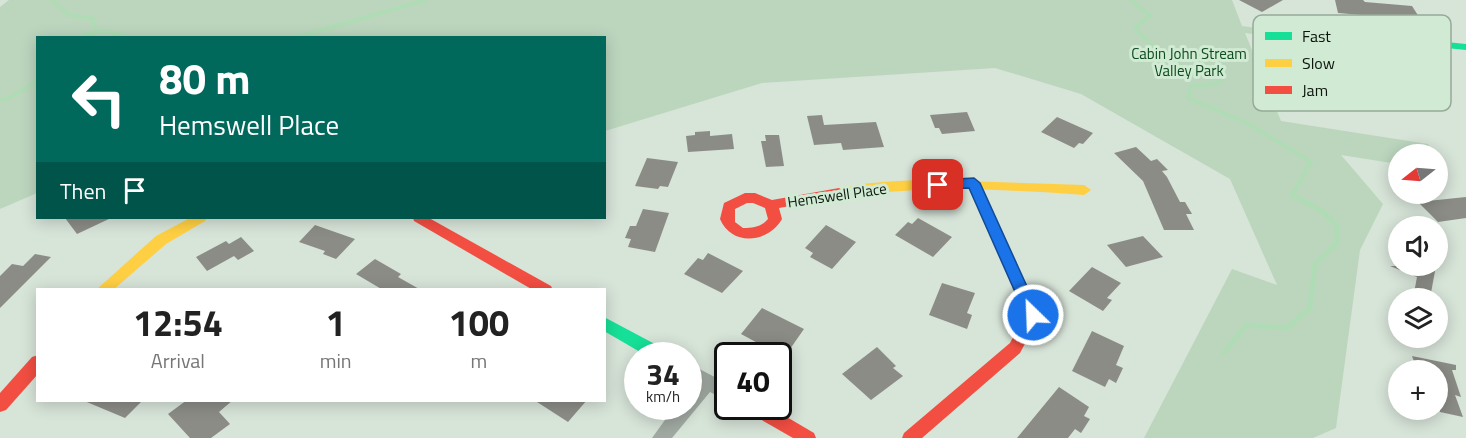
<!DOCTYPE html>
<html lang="en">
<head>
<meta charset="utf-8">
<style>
	body { margin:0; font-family:"Titillium Web",sans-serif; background:#f2f2f2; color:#222; height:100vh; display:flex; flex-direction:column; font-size:22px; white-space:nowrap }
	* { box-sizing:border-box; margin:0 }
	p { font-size:20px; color:#767676 }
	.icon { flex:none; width:33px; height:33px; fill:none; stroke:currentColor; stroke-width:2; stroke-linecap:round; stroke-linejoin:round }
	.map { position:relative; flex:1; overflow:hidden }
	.panel { position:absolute; left:36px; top:288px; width:570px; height:114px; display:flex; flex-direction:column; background:#fff; border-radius:0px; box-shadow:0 3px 15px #0003 }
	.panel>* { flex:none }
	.top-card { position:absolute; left:36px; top:36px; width:570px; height:183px; border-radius:0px; box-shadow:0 3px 15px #0003; background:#00695c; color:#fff; overflow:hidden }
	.needle { width:39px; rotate:253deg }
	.fabs { position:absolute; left:1388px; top:144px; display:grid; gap:12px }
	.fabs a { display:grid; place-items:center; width:60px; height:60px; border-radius:50%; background:#fff; box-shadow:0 3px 15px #0003; font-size:30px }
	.speed { position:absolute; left:624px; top:342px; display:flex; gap:12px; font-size:30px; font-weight:700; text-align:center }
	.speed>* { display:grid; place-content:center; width:78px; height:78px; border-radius:50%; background:#fff; box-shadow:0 3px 15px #0003; line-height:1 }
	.speed small { font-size:15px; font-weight:400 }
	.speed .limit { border:3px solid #111; border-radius:9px; background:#fff; color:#111 }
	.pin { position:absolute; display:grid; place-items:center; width:51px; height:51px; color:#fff; margin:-26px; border-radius:12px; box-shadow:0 3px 9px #0006 }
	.me { position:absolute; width:66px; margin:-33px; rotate:336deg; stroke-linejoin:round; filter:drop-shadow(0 0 4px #0008) }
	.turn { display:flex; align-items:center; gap:21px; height:126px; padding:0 24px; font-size:27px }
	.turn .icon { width:78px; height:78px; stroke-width:2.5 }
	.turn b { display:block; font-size:42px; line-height:51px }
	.then { display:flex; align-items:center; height:57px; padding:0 24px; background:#0003; gap:12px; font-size:22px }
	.eta { display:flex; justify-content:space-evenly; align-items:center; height:102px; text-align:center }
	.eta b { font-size:36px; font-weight:700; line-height:42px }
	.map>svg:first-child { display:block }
</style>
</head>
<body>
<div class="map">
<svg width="1466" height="438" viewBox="0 0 1466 438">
	<rect width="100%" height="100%" fill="#d7e4d8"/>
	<polygon fill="#bcd6be" points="9,0 1232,0 1242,26 1303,34 1307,41 1245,33 1281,121 1428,144 1435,154 1398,154 1398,164 1341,155 1383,204 1360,250 1336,428 1313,438 1144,438 1232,269 1277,285 1230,179 1081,94 995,68 762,83 605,131 604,38 38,38 37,193 0,209 0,7"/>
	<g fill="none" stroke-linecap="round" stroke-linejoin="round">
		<g stroke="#b0dcb5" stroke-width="4">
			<polyline points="52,0 69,15 92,18 96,30"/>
			<polyline points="1131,0 1150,16 1135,28 1147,41 1184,68 1211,70 1224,77 1216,84 1191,86 1188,98 1249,124 1311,162 1294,192"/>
			<path d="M78,38C97,28 110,30 130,38"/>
			<polyline points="294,38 426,0"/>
			<polyline points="0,100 7,99 38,81"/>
		</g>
		<polyline stroke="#b0dcb5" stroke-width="5" points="1224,353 1246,325 1287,328 1310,308 1315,264 1337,243 1337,226 1322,211 1292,195 1295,190"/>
	</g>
	<g fill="#8c8c87">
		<polygon points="1239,0 1283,0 1262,12"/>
		<polygon points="1335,0 1363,0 1365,2 1412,6 1421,20 1338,13"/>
		<polygon points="967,112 975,131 942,134 939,128 935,128 930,115"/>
		<polygon points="822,115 824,125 876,122 884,147 843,150 841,143 814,145 807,116"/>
		<polygon points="1057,117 1093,133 1083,144 1079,143 1074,148 1041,132"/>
		<polygon points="710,131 710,136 732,134 734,149 688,152 686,136 695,135 695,132"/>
		<polygon points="765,135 779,135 784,166 766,167 761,141 766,141"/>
		<polygon points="1136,147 1151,161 1157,159 1168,170 1162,171 1167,177 1180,202 1185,202 1192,214 1186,214 1194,230 1164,230 1143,181 1114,153"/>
		<polygon points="647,158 678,162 668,187 660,186 658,189 635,186"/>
		<polygon points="1466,197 1466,218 1438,222 1418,202"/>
		<polygon points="643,209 669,213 655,252 628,247 631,239 625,238 630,226 636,226"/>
		<polygon points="65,218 111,218 77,234"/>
		<polygon points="918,218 952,237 933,257 895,235 908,222 912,224"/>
		<polygon points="315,225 355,239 336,259 323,254 325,251 299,242"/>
		<polygon points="826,225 856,242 832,269 810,257 813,253 805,248"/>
		<polygon points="1143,236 1163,257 1126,267 1107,245"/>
		<polygon points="241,237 254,251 238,260 234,256 207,271 196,257 226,241 229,244"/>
		<polygon points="708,253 743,271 722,293 684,274 698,258 703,260"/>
		<polygon points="35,254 51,257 0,308 0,276 12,264 23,266"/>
		<polygon points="375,259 401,274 398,277 421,290 383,290 356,274"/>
		<polygon points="1390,266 1436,266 1430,298 1413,298 1417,277"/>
		<polygon points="1092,267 1121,283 1107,298 1112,300 1103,311 1069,291"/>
		<polygon points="942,283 975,293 967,313 972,315 967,329 929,315"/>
		<polygon points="762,308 804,329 790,349 786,347 780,355 741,334"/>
		<polygon points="1092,331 1124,346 1116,365 1123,368 1116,383 1109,379 1105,387 1072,371"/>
		<polygon points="877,347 896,366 893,368 903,376 871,400 842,374"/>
		<polygon points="1412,356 1456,365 1456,370 1452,370 1461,397 1455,395 1463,417 1440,412 1437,403 1437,370 1417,370"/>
		<polygon points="1059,387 1089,407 1084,416 1090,419 1081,433 1075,429 1068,438 1017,438"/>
		<polygon points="82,400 143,400 125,418"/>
		<polygon points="187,400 233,400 219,412 230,424 211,438 190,438 168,414"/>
		<polygon points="534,400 587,400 568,422"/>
	</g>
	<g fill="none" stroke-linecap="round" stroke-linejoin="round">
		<polygon fill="#a1aaa2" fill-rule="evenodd" points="688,363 728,384 728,401 710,392 672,438 652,438 675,406 688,406 688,391 695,383 688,379"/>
		<g fill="#16e098" fill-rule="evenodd">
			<polygon points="1377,35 1466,44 1466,50 1377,41 1332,42 1327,39 1332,36"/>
			<polygon points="604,317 668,351 670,356 647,356 604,331"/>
		</g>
		<g fill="#ffcf43" fill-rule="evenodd">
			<path d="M930,180L1084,185L1091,190L1084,195C1002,189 921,185 839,198L832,193C841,182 913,180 930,180Z"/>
			<polygon points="190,218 207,218 205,221 166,244 113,290 96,290 156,236"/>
		</g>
		<g fill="#f24e42" fill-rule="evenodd">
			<polygon points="973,178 979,183 1040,315 1020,353 922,438 902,438 904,433 1010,343 1025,315 967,183"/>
			<path d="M839,188L846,193L844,196L779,208L782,219C768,243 732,247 720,219L724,203L745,193H755L772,200ZM747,203H753L765,208L768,219C761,227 754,228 743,228L735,222V209Z"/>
			<polygon points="413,218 429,218 551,286 553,290 533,290 414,221"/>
			<polygon points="38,355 38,374 6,410 0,412 0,393 32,357"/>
			<polygon points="744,406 768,406 814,433 816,438 793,438 746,411"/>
		</g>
	</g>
	<polygon fill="#1a73e8" stroke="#114b97" stroke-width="1.5" points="974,178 980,183 1040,315 1038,319 1033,321 1027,319 969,188 938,189 932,185 938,180"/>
	<g text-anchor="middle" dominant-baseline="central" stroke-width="6" stroke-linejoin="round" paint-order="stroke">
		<g font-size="15" fill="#0c4b1d" stroke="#d1ead3">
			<text x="1189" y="53">Cabin John Stream<tspan x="1189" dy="17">Valley Park</tspan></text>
		</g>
		<g font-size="15" fill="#0d160e" stroke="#d1ead3">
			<text transform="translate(837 195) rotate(-8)">Hemswell Place</text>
		</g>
	</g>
	<rect x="1253" y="15" width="198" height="96" rx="9" fill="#d1ead3" stroke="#96aa98" stroke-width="1.5"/>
	<rect x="1265" y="32" width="27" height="8" fill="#16e098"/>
	<rect x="1265" y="59" width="27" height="8" fill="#ffcf43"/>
	<rect x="1265" y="86" width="27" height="8" fill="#f24e42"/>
	<g font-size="16" fill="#0d160e">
		<text x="1302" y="42">Fast</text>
		<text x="1302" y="69">Slow</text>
		<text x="1302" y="96">Jam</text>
	</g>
</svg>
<div class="fabs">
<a><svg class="needle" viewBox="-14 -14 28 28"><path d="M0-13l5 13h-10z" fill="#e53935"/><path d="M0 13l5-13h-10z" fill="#767676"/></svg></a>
<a><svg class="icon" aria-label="sound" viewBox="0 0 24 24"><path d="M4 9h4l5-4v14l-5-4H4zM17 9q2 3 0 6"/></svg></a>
<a><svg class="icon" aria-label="layers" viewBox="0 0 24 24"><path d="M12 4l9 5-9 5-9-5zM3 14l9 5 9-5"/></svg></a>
<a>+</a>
</div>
<div class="speed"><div>34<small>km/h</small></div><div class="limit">40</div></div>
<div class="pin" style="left:938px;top:185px;background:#d93025"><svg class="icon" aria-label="arrive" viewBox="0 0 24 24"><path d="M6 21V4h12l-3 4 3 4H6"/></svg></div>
<svg class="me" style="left:1033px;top:315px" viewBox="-20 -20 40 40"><circle r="17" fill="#1a73e8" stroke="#fff" stroke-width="3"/><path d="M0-11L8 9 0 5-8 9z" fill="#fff"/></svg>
<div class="top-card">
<div class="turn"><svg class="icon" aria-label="left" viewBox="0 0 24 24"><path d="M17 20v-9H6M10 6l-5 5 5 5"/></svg><div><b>80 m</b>Hemswell Place</div></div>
<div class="then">Then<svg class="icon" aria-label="arrive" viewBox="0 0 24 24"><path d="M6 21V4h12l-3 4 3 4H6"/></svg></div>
</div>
<section class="panel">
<div class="eta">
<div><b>12:54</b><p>Arrival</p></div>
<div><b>1</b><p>min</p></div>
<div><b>100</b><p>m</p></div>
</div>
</section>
</div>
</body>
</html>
